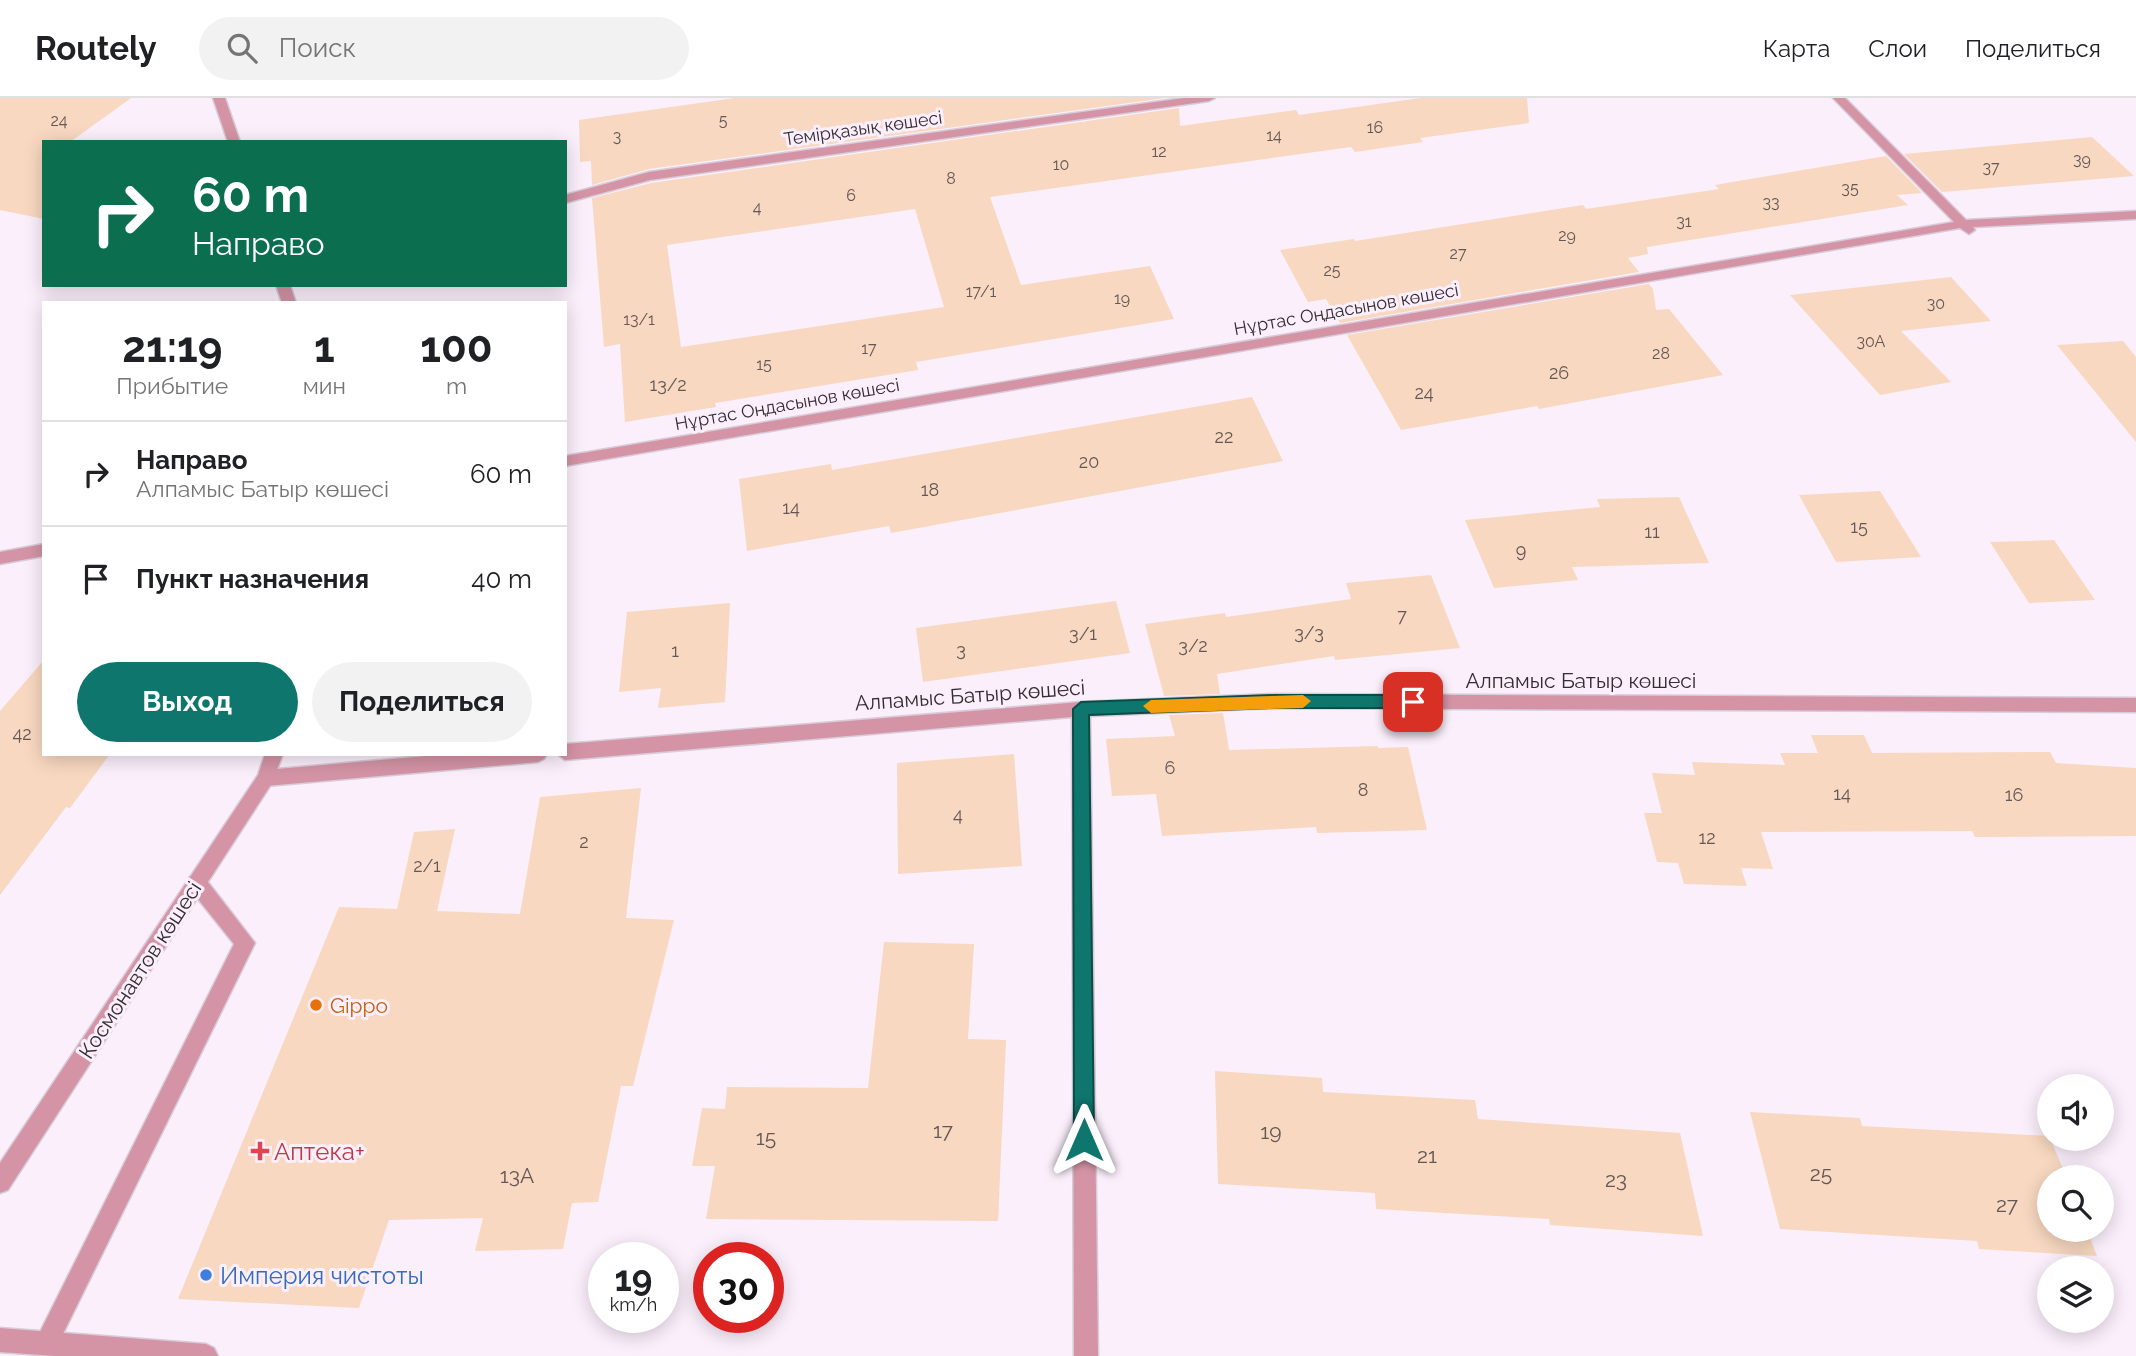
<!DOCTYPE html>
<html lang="ru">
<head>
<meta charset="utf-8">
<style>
	body { margin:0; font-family:Raleway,sans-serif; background:#f2f2f2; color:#202124; height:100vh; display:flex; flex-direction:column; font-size:26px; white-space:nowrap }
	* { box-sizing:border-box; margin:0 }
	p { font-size:23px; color:#757577 }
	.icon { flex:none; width:38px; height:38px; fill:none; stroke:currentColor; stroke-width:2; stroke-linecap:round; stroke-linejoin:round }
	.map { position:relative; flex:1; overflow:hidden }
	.side { position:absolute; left:42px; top:203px; width:525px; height:455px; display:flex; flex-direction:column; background:#fff; border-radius:0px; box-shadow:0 4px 18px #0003 }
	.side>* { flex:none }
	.guide { position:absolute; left:42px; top:42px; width:525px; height:147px; border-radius:0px; box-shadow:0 4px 18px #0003; background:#0b6e4f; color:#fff; overflow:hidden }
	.fabs { position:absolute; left:2037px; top:976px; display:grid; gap:14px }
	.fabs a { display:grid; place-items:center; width:77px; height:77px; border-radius:50%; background:#fff; box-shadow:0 4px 18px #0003; font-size:35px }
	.speed { position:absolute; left:588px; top:1144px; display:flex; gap:14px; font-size:35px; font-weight:700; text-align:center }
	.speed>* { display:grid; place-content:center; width:91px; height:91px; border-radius:50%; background:#fff; box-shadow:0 4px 18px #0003; line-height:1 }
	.speed small { font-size:18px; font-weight:400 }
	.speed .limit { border:10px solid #d22; background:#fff; color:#111 }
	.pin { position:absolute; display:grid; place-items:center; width:60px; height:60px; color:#fff; margin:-30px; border-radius:14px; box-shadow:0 4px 10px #0006 }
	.me { position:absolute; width:77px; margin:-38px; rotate:0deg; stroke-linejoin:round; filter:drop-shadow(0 0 5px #0008) }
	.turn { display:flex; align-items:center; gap:24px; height:147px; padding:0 35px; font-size:32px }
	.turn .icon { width:91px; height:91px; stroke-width:2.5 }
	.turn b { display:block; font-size:49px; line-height:60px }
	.eta { display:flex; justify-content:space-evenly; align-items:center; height:119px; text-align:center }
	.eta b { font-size:42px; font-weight:700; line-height:49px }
	.primary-button { display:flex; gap:14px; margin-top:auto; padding:14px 35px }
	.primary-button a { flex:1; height:80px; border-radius:42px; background:#0f766e; color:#fff; font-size:28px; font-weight:700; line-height:80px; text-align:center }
	.primary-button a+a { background:#f2f2f2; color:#202124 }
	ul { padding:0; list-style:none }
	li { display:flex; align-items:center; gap:21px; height:105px; padding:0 35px; border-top:2px solid #e0e0e0 }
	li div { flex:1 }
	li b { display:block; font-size:26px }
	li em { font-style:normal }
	header { display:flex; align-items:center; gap:42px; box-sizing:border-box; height:98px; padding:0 35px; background:#fff; border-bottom:2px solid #e0e0e0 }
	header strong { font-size:33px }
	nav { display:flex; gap:38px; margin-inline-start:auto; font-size:24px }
	.search { width:490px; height:63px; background:#f2f2f2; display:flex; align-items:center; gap:18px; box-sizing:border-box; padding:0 24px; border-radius:38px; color:#757577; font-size:26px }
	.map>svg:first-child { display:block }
</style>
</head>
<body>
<header>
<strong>Routely</strong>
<div class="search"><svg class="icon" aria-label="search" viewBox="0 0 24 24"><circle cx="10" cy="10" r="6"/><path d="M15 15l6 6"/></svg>Поиск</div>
<nav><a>Карта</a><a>Слои</a><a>Поделиться</a></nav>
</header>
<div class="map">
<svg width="2136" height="1258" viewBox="0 0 2136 1258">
	<rect width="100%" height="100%" fill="#fbeffb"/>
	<g fill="#f8d8c0" fill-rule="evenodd">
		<polygon points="0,0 131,0 70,44 44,44 44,121 0,112"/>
		<polygon points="735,0 1165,0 649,71 592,87 591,63 580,64 579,22"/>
		<path d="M1421,0H1527L1529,25L1420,40L1423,44L1355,54L1351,49L990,99L1021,187L1150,168L1174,221L916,264L918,272L715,305L716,309L625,324L620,246L604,249L592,100L651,85L1179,10L1180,28L1296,12L1299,17ZM915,111L944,209L681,249L667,147Z"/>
		<polygon points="2092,39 2134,78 1942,94 1904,56"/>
		<polygon points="1886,58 1922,95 1897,97 1908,107 1647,149 1648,156 1628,160 1639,174 1340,225 1326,201 1308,204 1280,152 1354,141 1355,143 1583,107 1586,111 1719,91 1715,87"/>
		<polygon points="1951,179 1991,223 1901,233 1951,284 1880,297 1790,197"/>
		<polygon points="1649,186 1653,191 1656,212 1669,211 1723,277 1539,311 1537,308 1401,332 1347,237"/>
		<polygon points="2123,243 2136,259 2136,344 2057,247"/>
		<polygon points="1252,299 1283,363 891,435 889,428 747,453 739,381 831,366 832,372"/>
		<polygon points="1880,393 1921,459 1836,464 1799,397"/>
		<polygon points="1679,399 1709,465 1572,469 1578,482 1494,490 1465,422 1600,409 1597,401"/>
		<polygon points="2054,442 2095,502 2029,505 1990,444"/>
		<polygon points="1431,477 1460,550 1335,562 1334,558 1217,576 1220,596 1164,598 1145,526 1225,515 1226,519 1351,501 1346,485"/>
		<polygon points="1116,503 1130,555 923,584 916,530"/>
		<polygon points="730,505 725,604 658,610 661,590 619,594 627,514"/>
		<polygon points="44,562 44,656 110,656 70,710 66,709 0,797 0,613"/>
		<polygon points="1223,615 1229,652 1378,648 1378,650 1408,649 1427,732 1317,735 1316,729 1162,738 1156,696 1112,698 1106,641 1175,638 1169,617"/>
		<polygon points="1811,637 1864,637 1872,655 2050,654 2056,665 2136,670 2136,738 1975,739 1972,733 1761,734 1773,771 1741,770 1747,788 1684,786 1678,765 1657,764 1644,715 1662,715 1652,675 1695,677 1692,664 1785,667 1780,655 1818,655"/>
		<polygon points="1014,656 1022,768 898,776 897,665"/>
		<polygon points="641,690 626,820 674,822 633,988 621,988 598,1104 572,1105 563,1151 475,1153 483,1120 389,1122 359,1210 178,1201 339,809 397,811 414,734 455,731 437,813 520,816 540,699"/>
		<polygon points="884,844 974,846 968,941 1006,942 998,1123 706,1121 715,1068 692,1068 702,1010 725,1011 727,989 868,990"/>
		<polygon points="1215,973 1322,980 1323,994 1475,1002 1478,1021 1680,1035 1703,1138 1550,1127 1549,1121 1376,1111 1375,1095 1218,1086"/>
		<polygon points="1750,1014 1860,1020 1862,1028 2049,1038 2067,1080 2049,1080 2049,1132 2087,1132 2097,1158 1979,1151 1977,1143 1780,1131"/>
	</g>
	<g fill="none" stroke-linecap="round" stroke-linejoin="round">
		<g stroke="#d7ccd7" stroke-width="3">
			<polygon id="service" points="197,776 204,779 255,845 55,1252 47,1256 39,1252 35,1244 234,846 190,791 187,785 190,779"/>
		</g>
		<g stroke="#d7ccd7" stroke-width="3">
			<g id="minor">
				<polygon points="1184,0 1215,0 1209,3 650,82 565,105 565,97 649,74"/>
				<polygon points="1833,0 1845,0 1966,122 2136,113 2136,121 1973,129 1975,132 1969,136 1960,130 565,368 565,358 1954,124"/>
				<polygon points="44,446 44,458 0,466 0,454"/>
				<polygon points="1274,596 2136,600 2136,614 1274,610 1090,618 1098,1258 1074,1258 1072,619 565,662 557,656 565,656 565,646 1081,604"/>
				<polygon points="449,656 547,656 544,661 538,664 266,688 260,685 257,680 260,675 266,672"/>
				<polygon points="0,1230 206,1246 214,1250 218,1258 55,1258 0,1254"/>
			</g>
		</g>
		<g stroke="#d7ccd7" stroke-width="3">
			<g id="tertiary">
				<polygon points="213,0 225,0 240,44 228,44"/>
				<polygon points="276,187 290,187 296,205 282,205"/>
				<polygon points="265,656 283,656 272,685 8,1092 0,1095 0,1065 258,677"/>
			</g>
		</g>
		<use href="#service" fill="#d494a6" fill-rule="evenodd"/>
		<use href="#minor" fill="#d494a6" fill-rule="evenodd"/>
		<use href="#tertiary" fill="#d494a6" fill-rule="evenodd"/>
	</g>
	<polygon fill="#0f766e" stroke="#0a4d48" stroke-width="2" points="1274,597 1413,597 1421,604 1413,610 1274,610 1089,617 1094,1042 1091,1049 1084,1052 1077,1049 1074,1042 1073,611 1081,604"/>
	<polygon fill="#f59e0b" points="1303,597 1311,603 1303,610 1151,615 1143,608 1151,602"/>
	<circle fill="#e8710a" stroke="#fbeffb" stroke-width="2.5" cx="316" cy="907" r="7"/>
	<path fill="#e0444e" stroke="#fbeffb" stroke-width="2.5" d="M256.5 1042.5h7v7h7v7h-7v7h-7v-7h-7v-7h7z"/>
	<circle fill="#3f7fe0" stroke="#fbeffb" stroke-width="2.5" cx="206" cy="1177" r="7"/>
	<g text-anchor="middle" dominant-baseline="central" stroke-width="6" stroke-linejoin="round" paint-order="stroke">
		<g font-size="16" fill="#645856">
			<text x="59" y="22">24</text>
			<text x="723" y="22">5</text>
			<text x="1375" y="29">16</text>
			<text x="1274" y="37">14</text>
			<text x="617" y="38">3</text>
			<text x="1159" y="53">12</text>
			<text x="2082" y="61">39</text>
			<text x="1061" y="66">10</text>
			<text x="1991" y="69">37</text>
			<text x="951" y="80">8</text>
			<text x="1850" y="90">35</text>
			<text x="851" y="97">6</text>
			<text x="1771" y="104">33</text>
			<text x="757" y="109">4</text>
			<text x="1684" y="123">31</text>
			<text x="1567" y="137">29</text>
			<text x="1458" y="155">27</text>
			<text x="1332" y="172">25</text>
			<text x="981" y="193">17/1</text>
			<text x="1122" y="200">19</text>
			<text x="1936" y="205">30</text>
			<text x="639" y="221">13/1</text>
			<text x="1871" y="243">30А</text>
			<text x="869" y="250">17</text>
			<text x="1661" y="255">28</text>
			<text x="764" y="266">15</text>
		</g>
		<g font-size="18" fill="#332e33" stroke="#fbeffb">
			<text transform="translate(863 30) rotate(-8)">Темірқазық көшесі</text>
			<text transform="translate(1346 211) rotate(-10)">Нұртас Оңдасынов көшесі</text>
			<text transform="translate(787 306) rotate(-10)">Нұртас Оңдасынов көшесі</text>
		</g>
		<g font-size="18" fill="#645856">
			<text x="1559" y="274">26</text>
			<text x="668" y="286">13/2</text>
			<text x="1424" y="294">24</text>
			<text x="1224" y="338">22</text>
			<text x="1089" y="363">20</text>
			<text x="930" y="391">18</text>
			<text x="791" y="409">14</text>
			<text x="1859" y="428">15</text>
			<text x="1652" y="433">11</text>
			<text x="1521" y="452">9</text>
			<text x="1402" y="517">7</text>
			<text x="1309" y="534">3/3</text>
			<text x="1083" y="535">3/1</text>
			<text x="1193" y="547">3/2</text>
			<text x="961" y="551">3</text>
			<text x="675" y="552">1</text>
			<text x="22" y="635">42</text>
			<text x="1170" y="669">6</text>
			<text x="1363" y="691">8</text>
			<text x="1842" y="695">14</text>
			<text x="2014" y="696">16</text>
			<text x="958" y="716">4</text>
			<text x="1707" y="739">12</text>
			<text x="584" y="743">2</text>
			<text x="427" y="767">2/1</text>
		</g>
		<g font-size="21" fill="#332e33" stroke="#fbeffb">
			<text x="1581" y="582">Алпамыс Батыр көшесі</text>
			<text transform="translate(970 597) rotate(-4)">Алпамыс Батыр көшесі</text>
			<text transform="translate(140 872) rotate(-57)">Космонавтов көшесі</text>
		</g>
		<g font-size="21" fill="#c56008" stroke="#fbeffb" text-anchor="start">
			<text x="330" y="907">Gippo</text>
		</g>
		<g font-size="21" fill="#645856">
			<text x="943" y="1032">17</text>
			<text x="1271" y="1033">19</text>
			<text x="766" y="1039">15</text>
			<text x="1427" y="1057">21</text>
			<text x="1821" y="1075">25</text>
			<text x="517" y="1077">13А</text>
			<text x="1616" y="1081">23</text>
			<text x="2007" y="1106">27</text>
		</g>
		<g font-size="24" fill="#be3a42" stroke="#fbeffb" text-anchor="start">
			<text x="274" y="1053">Аптека+</text>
		</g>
		<g font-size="24" fill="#366cbe" stroke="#fbeffb" text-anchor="start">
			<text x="220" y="1177">Империя чистоты</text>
		</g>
	</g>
</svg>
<div class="fabs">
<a><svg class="icon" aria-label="sound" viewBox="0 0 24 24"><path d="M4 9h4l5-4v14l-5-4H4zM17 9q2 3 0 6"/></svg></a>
<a><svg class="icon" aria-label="search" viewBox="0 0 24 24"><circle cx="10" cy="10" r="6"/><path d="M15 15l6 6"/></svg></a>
<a><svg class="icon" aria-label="layers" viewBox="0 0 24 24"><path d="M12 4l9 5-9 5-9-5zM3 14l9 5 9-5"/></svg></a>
</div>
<div class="speed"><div>19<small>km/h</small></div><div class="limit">30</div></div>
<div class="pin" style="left:1413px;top:604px;background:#d93025"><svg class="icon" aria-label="arrive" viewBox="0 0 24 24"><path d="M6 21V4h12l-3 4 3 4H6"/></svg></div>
<svg class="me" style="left:1084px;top:1042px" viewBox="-20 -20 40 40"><path d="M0-17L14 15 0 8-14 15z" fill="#0f766e" stroke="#fff" stroke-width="4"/></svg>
<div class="guide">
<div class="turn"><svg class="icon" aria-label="right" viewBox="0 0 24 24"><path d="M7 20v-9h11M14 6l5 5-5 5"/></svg><div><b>60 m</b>Направо</div></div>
</div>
<section class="side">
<div class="eta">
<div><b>21:19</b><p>Прибытие</p></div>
<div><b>1</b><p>мин</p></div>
<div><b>100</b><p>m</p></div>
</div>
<ul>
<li><svg class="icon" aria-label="right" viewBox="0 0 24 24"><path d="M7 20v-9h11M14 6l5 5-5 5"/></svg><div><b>Направо</b><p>Алпамыс Батыр көшесі</p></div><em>60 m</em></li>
<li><svg class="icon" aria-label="arrive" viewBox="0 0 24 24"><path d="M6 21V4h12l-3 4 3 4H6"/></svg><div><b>Пункт назначения</b></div><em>40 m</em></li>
</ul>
<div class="primary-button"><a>Выход</a><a>Поделиться</a></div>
</section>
</div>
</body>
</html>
